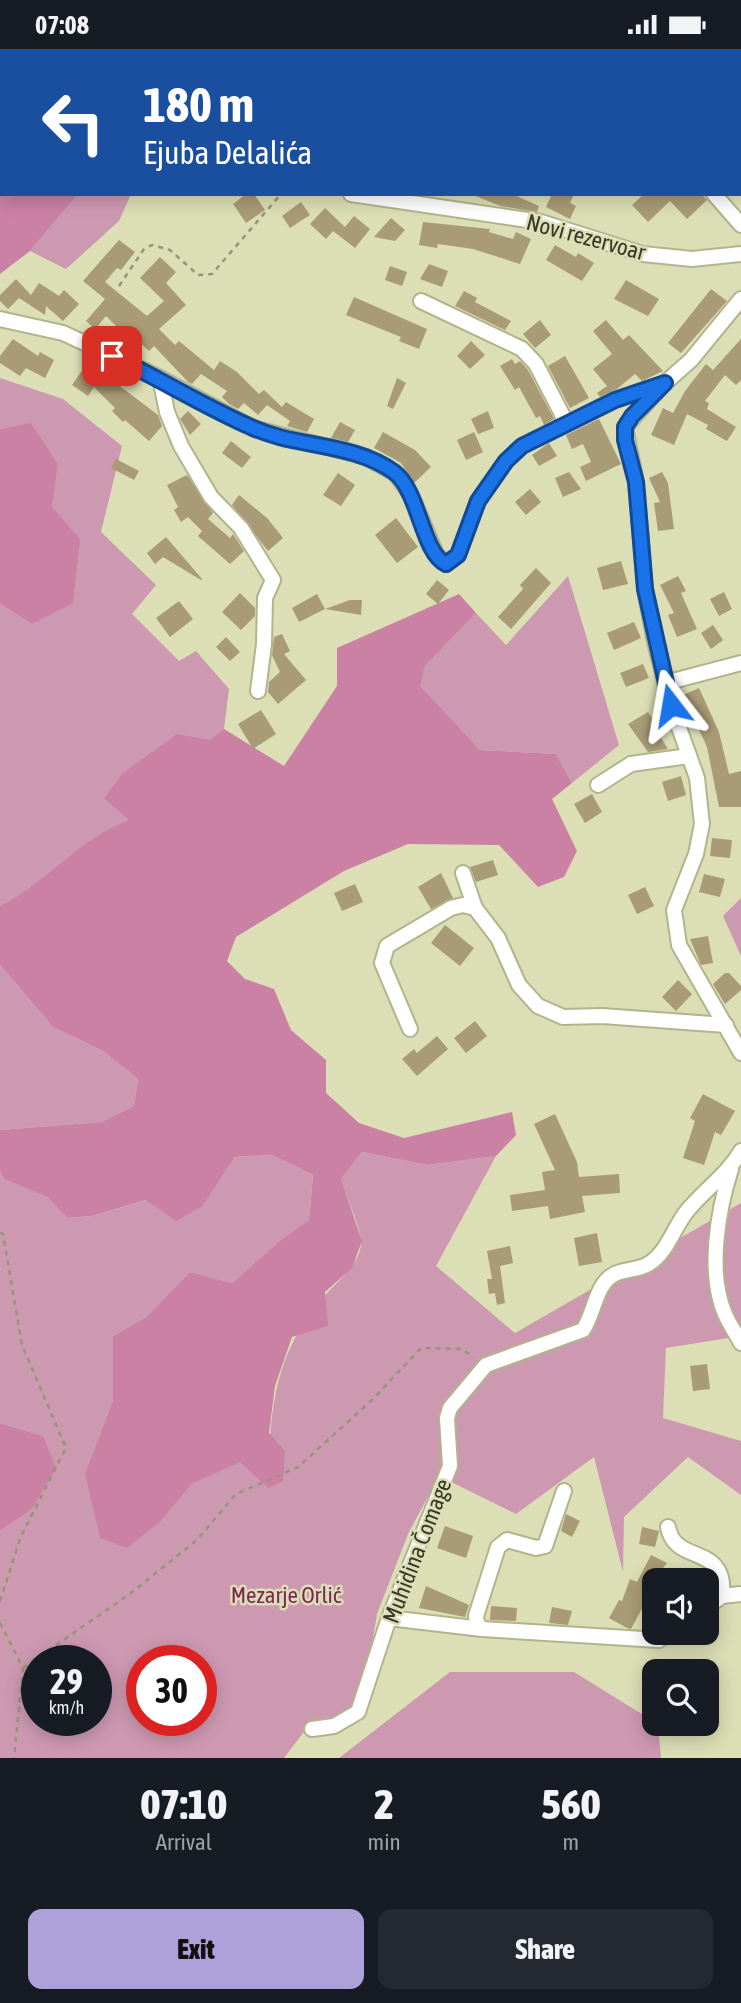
<!DOCTYPE html>
<html lang="en">
<head>
<meta charset="utf-8">
<style>
	body { margin:0; font-family:"Asap Condensed",sans-serif; background:#242831; color:#f1f3f6; height:100vh; display:flex; flex-direction:column; font-size:26px; white-space:nowrap }
	* { box-sizing:border-box; margin:0 }
	p { font-size:23px; color:#9ea1a6 }
	.icon { flex:none; width:38px; height:38px; fill:none; stroke:currentColor; stroke-width:2; stroke-linecap:round; stroke-linejoin:round }
	.map { position:relative; height:1709px; overflow:hidden }
	.side { display:flex; flex-direction:column; background:#171b24; flex:1 }
	.side>* { flex:none }
	.top-card { position:absolute; left:0px; top:0px; width:742px; height:147px; box-shadow:0 4px 18px #0003; background:#1a4fa0; color:#fff; overflow:hidden }
	.controls { position:absolute; left:642px; top:1519px; display:grid; gap:14px }
	.controls a { display:grid; place-items:center; width:77px; height:77px; border-radius:14px; background:#171b24; box-shadow:0 4px 18px #0003; font-size:35px }
	.speed { position:absolute; left:21px; top:1596px; display:flex; gap:14px; font-size:35px; font-weight:700; text-align:center }
	.speed>* { display:grid; place-content:center; width:91px; height:91px; border-radius:50%; background:#171b24; box-shadow:0 4px 18px #0003; line-height:1 }
	.speed small { font-size:18px; font-weight:400 }
	.speed .limit { border:10px solid #d22; background:#fff; color:#111 }
	.pin { position:absolute; display:grid; place-items:center; width:60px; height:60px; color:#fff; margin:-30px; border-radius:14px; box-shadow:0 4px 10px #0006 }
	.me { position:absolute; width:77px; margin:-38px; rotate:346deg; stroke-linejoin:round; filter:drop-shadow(0 0 5px #0008) }
	.turn { display:flex; align-items:center; gap:24px; height:147px; padding:0 28px; font-size:32px }
	.turn .icon { width:91px; height:91px; stroke-width:2.5 }
	.turn b { display:block; font-size:49px; line-height:60px }
	.eta { display:flex; justify-content:space-evenly; align-items:center; height:119px; text-align:center }
	.eta b { font-size:42px; font-weight:800; line-height:49px }
	.cta { display:flex; gap:14px; margin-top:auto; padding:14px 28px }
	.cta a { flex:1; height:80px; border-radius:14px; background:#aea1d9; color:#111; font-size:28px; font-weight:800; line-height:80px; text-align:center }
	.cta a+a { background:#242831; color:#f1f3f6 }
	.status { display:flex; justify-content:space-between; align-items:center; height:49px; padding:0 35px; background:#171b24; direction:ltr }
	.status svg { height:19px; fill:currentColor }
	.map>svg:first-child { display:block }
</style>
</head>
<body>
<div class="status"><b>07:08</b><svg viewBox="0 0 49 12"><path d="M0 12V9h3v3zM5 12V6h3v6zM10 12V3h3v9zM15 12V0h3v12zM26 1h20v11H26zM47 4h2v5h-2z"/></svg></div>
<div class="map">
<svg width="741" height="1709" viewBox="0 0 741 1709">
	<rect width="100%" height="100%" fill="#dcdfb5"/>
	<g fill="#cd99b1" fill-rule="evenodd">
		<polygon points="78,145 131,145 119,172 66,220 30,202"/>
		<path d="M0,329L63,350L122,397L101,483L156,536L132,565L179,612L196,602L229,640L224,680L130,771C79,789 47,833 0,857V555L32,575L58,415L31,375L0,380Z"/>
		<polygon points="568,527 619,696 572,734 556,705 480,701 419,637 425,617 476,564 506,596"/>
		<polygon points="741,849 741,907 723,867"/>
		<polygon points="0,916 53,978 103,1002 138,1030 134,1057 101,1073 0,1081"/>
		<path d="M362,1103L427,1116L496,1107L436,1217L515,1284L741,1154V1287L666,1299L663,1369L741,1392V1446L688,1408L624,1468L623,1523L594,1408L516,1465L439,1427L408,1485L377,1565L366,1631L346,1667L310,1675L284,1709H0V1482L31,1461L43,1387L0,1374V1122L6,1130L47,1148L67,1169L92,1167L147,1151L203,1157L235,1108L272,1106L313,1126L309,1171L283,1189L232,1234L190,1223L146,1268L113,1287V1351L85,1424L162,1471L192,1435L240,1412L268,1439C270,1370 271,1318 313,1260C326,1241 363,1216 361,1192C361,1180 345,1144 341,1130ZM37,1612H96V1671H37ZM142,1612H201V1671H142Z"/>
		<polygon points="450,1623 574,1623 658,1675 661,1709 339,1709"/>
	</g>
	<g fill="#ca81a4">
		<polygon points="0,0 87,0 2,2 2,145 78,145 30,202 0,225"/>
		<polygon points="31,374 58,415 52,458 80,490 73,554 32,575 0,555 0,380"/>
		<path d="M459,545L476,564L425,617L420,637L480,701L556,705L572,734L552,750L577,802L564,828L538,838L499,796L408,795L344,822L236,888L227,912L245,930L274,940L291,981L326,1011V1044L359,1074L404,1089L512,1063L516,1086L496,1107L427,1116L362,1103L341,1130L362,1192L352,1219L325,1243L328,1277L292,1288L275,1337L269,1384L285,1402L283,1432L268,1439L240,1413L192,1435L162,1471L127,1499L100,1489L85,1424L113,1351V1287L146,1268L190,1223L232,1234L283,1189L309,1171L313,1126L272,1106L235,1108L203,1157L176,1172L146,1151L92,1167L67,1169L47,1148L5,1130L0,1122V1081L101,1073L134,1057L138,1030L103,1002L53,978L0,916V857C47,833 79,789 129,771L104,749L123,724L177,685L210,691L224,680L284,717L337,637V599Z"/>
		<polygon points="0,1374 43,1387 56,1419 31,1461 0,1482"/>
	</g>
	<g fill="#a99b75">
		<polygon points="246,145 254,145 265,161 246,174 233,155"/>
		<polygon points="471,145 512,145 539,157 537,163 500,157"/>
		<polygon points="552,145 574,145 570,154 576,157 570,170 546,158"/>
		<polygon points="644,145 701,145 707,151 687,170 670,152 648,173 632,156"/>
		<polygon points="301,153 310,166 290,179 282,167"/>
		<polygon points="325,159 345,178 354,167 370,180 355,199 333,182 326,190 310,175"/>
		<polygon points="391,169 405,181 395,192 374,188"/>
		<polygon points="423,173 490,180 489,183 513,190 516,183 531,190 520,215 473,200 438,195 437,199 419,196"/>
		<polygon points="119,191 135,203 121,221 117,219 105,233 147,267 164,252 140,229 160,208 176,223 166,234 186,256 159,280 175,296 179,292 214,321 220,312 237,323 259,345 264,341 282,358 286,353 314,370 307,383 287,377 290,372 267,356 258,366 244,354 238,360 229,355 222,348 227,342 201,325 192,335 188,333 154,297 149,302 131,285 127,288 106,267 95,280 86,272 105,250 83,232"/>
		<polygon points="555,196 576,208 578,204 594,214 582,232 546,211"/>
		<polygon points="429,215 448,222 442,238 420,230"/>
		<polygon points="390,217 407,223 402,237 385,231"/>
		<polygon points="16,230 31,246 39,234 59,247 64,241 79,255 63,272 46,257 45,266 19,249 8,260 0,252 0,246"/>
		<polygon points="626,231 659,250 648,267 614,250"/>
		<polygon points="711,240 727,252 681,304 668,294"/>
		<polygon points="464,242 477,249 475,253 511,272 505,281 455,257"/>
		<polygon points="354,248 427,280 419,300 399,292 401,288 346,266"/>
		<polygon points="540,271 551,286 535,299 523,285"/>
		<polygon points="606,271 623,291 629,286 663,322 642,332 635,325 617,340 600,348 597,344 607,337 593,320 612,305 593,282"/>
		<polygon points="13,290 38,307 40,303 54,311 45,329 26,319 20,327 0,314 0,307"/>
		<polygon points="741,290 741,331 736,336 725,326 705,352 709,354 707,360 736,378 727,392 706,380 708,376 687,365 674,396 651,386 663,359 673,364 685,342 706,315 713,321"/>
		<polygon points="471,292 485,306 470,320 457,307"/>
		<polygon points="565,307 589,349 570,359 548,317"/>
		<polygon points="512,310 515,315 520,312 528,321 554,370 544,376 540,367 536,369 519,338 515,341 500,317"/>
		<polygon points="88,313 158,366 162,377 149,392 125,371 123,373 112,362 115,359 94,338 88,347 72,336"/>
		<polygon points="397,329 406,334 393,360 387,357"/>
		<polygon points="188,362 201,375 190,386 180,370"/>
		<polygon points="488,362 494,379 478,385 471,370"/>
		<polygon points="599,370 621,415 586,432 580,418 591,413 583,395 572,400 566,386"/>
		<polygon points="340,373 355,381 348,393 331,389"/>
		<polygon points="383,383 415,401 431,418 414,434 401,414 374,399"/>
		<polygon points="474,383 483,403 466,411 457,391"/>
		<polygon points="231,392 251,408 242,419 222,404"/>
		<polygon points="549,394 557,407 539,417 532,406"/>
		<polygon points="116,410 139,422 134,431 111,419"/>
		<polygon points="569,423 581,440 563,448 555,429"/>
		<polygon points="662,423 668,434 674,480 658,482 654,454 660,453 649,429"/>
		<polygon points="338,424 355,436 341,457 323,446"/>
		<polygon points="187,426 213,464 208,470 230,489 233,485 244,502 230,515 198,487 202,482 188,468 181,473 174,461 178,458 167,436"/>
		<polygon points="530,440 541,453 526,466 515,453"/>
		<polygon points="239,446 267,469 283,489 268,502 232,456"/>
		<polygon points="396,469 418,498 397,514 375,486"/>
		<polygon points="166,488 202,530 201,531 163,508 155,515 147,504"/>
		<polygon points="621,512 628,535 603,541 597,519"/>
		<polygon points="536,519 551,534 511,580 498,568 523,540 520,536"/>
		<polygon points="678,527 686,542 681,544 697,580 677,588 668,566 674,564 660,536"/>
		<polygon points="437,531 449,541 438,555 426,545"/>
		<polygon points="724,543 732,560 719,567 710,550"/>
		<polygon points="240,544 255,559 255,567 241,581 222,563"/>
		<polygon points="317,545 325,560 299,573 292,559"/>
		<polygon points="350,551 362,551 361,566 325,560"/>
		<polygon points="179,552 193,570 170,588 156,569"/>
		<polygon points="634,573 641,589 614,601 607,584"/>
		<polygon points="713,576 723,591 711,600 701,584"/>
		<polygon points="282,585 290,602 284,605 306,631 278,655 268,643 269,633 280,623 272,606 274,588"/>
		<polygon points="226,588 240,603 230,612 216,598"/>
		<polygon points="643,615 649,629 626,638 620,624"/>
		<polygon points="699,639 719,683 729,725 741,722 741,758 719,758 707,698 683,646"/>
		<polygon points="261,661 276,685 253,700 238,675"/>
		<polygon points="648,663 657,677 655,679 668,700 648,703 628,675"/>
		<polygon points="681,727 686,746 668,752 662,733"/>
		<polygon points="592,745 602,763 585,774 574,755"/>
		<polygon points="712,789 732,791 730,809 710,807"/>
		<polygon points="493,811 498,826 476,833 470,818"/>
		<polygon points="441,824 453,849 431,860 418,838"/>
		<polygon points="704,825 725,830 720,848 699,843"/>
		<polygon points="355,835 363,853 342,862 334,844"/>
		<polygon points="645,838 654,857 637,865 628,846"/>
		<polygon points="445,876 474,899 460,917 431,894"/>
		<polygon points="708,887 713,914 701,916 690,890"/>
		<polygon points="725,924 729,924 741,937 741,941 725,955 713,935"/>
		<polygon points="678,931 692,945 676,962 662,948"/>
		<polygon points="475,972 487,987 466,1004 454,989"/>
		<polygon points="437,987 448,1000 417,1027 402,1010 414,1000 417,1004"/>
		<polygon points="703,1045 735,1062 721,1086 715,1083 704,1116 683,1109 695,1072 690,1069"/>
		<polygon points="555,1065 577,1113 579,1128 619,1125 620,1144 582,1147 585,1163 550,1170 548,1157 512,1162 510,1146 545,1141 542,1123 555,1121 534,1075"/>
		<polygon points="597,1184 602,1213 579,1217 574,1189"/>
		<polygon points="510,1197 513,1214 500,1217 505,1254 497,1256 495,1244 489,1245 487,1230 492,1230 487,1202"/>
		<polygon points="707,1315 710,1340 693,1342 690,1317"/>
		<polygon points="566,1465 580,1472 572,1488 561,1482"/>
		<polygon points="445,1477 473,1487 466,1509 437,1499"/>
		<polygon points="642,1478 659,1482 655,1498 639,1495"/>
		<polygon points="651,1506 667,1514 654,1531 654,1561 645,1554 631,1580 627,1579 609,1569 619,1551 622,1552 630,1530 637,1533"/>
		<polygon points="426,1537 469,1556 465,1568 419,1559"/>
		<polygon points="491,1557 517,1559 516,1572 490,1571"/>
		<polygon points="552,1558 572,1562 568,1576 549,1574"/>
	</g>
	<g fill="none" stroke-linecap="round" stroke-linejoin="round">
		<g stroke="#b2b48c" stroke-width="18">
			<g id="minor">
				<polyline points="376,0 377,2"/>
				<polyline points="600,0 600,2"/>
				<polyline points="351,145 541,173 643,205 692,210 741,205"/>
				<polyline points="714,145 741,176"/>
				<polyline points="421,252 522,300 536,315 566,373"/>
				<polyline points="0,270 63,284 160,329 253,379 366,408 395,424 411,446 436,505 446,515 458,506 478,452 506,412 522,397 615,351 665,334 691,311 741,250"/>
				<polyline points="160,329 167,363 181,397 211,448 241,479 273,531 265,549 264,595 258,642"/>
				<polyline points="661,338 625,378 636,433 645,540 655,593 671,656 697,729 702,775 696,805 674,861 679,896 741,1004"/>
				<polyline points="665,634 741,614"/>
				<polyline points="598,736 631,715 689,707"/>
				<polyline points="463,824 475,859 498,889 519,936 538,957 563,968 602,967 726,976"/>
				<polyline points="410,980 382,914 387,897 451,859 463,856 475,859"/>
				<path d="M731,1120C718,1161 707,1224 725,1265C729,1275 736,1284 741,1294"/>
				<polyline points="564,1442 545,1497 536,1499 507,1491 498,1498 476,1567 477,1574 482,1580 659,1591 669,1584"/>
				<path d="M668,1478C675,1517 727,1493 722,1547L741,1545"/>
				<polyline points="707,1558 722,1547"/>
				<polyline points="389,1569 482,1580"/>
				<path d="M312,1680L334,1677L358,1663L389,1569L450,1417L447,1369L450,1359L486,1316L583,1281C594,1265 595,1240 610,1228C621,1219 637,1223 650,1214C668,1202 674,1178 687,1162C705,1140 727,1126 741,1102"/>
			</g>
		</g>
		<g stroke="#949677" stroke-width="2.5" stroke-dasharray="5 5" stroke-linecap="butt">
			<polyline points="119,237 144,200 152,196 170,201 198,226 212,225 281,145"/>
			<polyline points="0,1184 3,1185 22,1296 66,1399 21,1487 0,1552"/>
			<polyline points="0,1574 23,1619 14,1709"/>
			<polyline points="23,1619 131,1544 197,1491 236,1445 298,1418 372,1351 421,1299 461,1300 474,1308"/>
		</g>
		<use href="#minor" stroke="#fff" stroke-width="14"/>
	</g>
	<g fill="none" stroke-linecap="round" stroke-linejoin="round">
		<g stroke="#114b97" stroke-width="18">
			<path id="route" d="M112,307C159,329 203,357 251,378C296,399 352,393 394,423C419,441 422,504 446,515L458,506L478,452L506,412L522,397L615,351L665,334L632,367L625,378V391L636,433L645,540L671,656"/>
		</g>
		<use href="#route" stroke="#1a73e8" stroke-width="12"/>
	</g>
	<g text-anchor="middle" dominant-baseline="central" stroke-width="5" stroke-linejoin="round" paint-order="stroke">
		<g font-size="23" fill="#373827" stroke="#dcdfb5">
			<text transform="translate(586 188) rotate(15)">Novi rezervoar</text>
			<text transform="translate(417 1502) rotate(-69)">Muhidina Čomage</text>
		</g>
		<g font-size="23" fill="#7d2757" stroke="#dcdfb5">
			<text x="286" y="1546">Mezarje Orlić</text>
		</g>
	</g>
</svg>
<div class="controls">
<a><svg class="icon" aria-label="sound" viewBox="0 0 24 24"><path d="M4 9h4l5-4v14l-5-4H4zM17 9q2 3 0 6"/></svg></a>
<a><svg class="icon" aria-label="search" viewBox="0 0 24 24"><circle cx="10" cy="10" r="6"/><path d="M15 15l6 6"/></svg></a>
</div>
<div class="speed"><div>29<small>km/h</small></div><div class="limit">30</div></div>
<div class="pin" style="left:112px;top:307px;background:#d93025"><svg class="icon" aria-label="arrive" viewBox="0 0 24 24"><path d="M6 21V4h12l-3 4 3 4H6"/></svg></div>
<svg class="me" style="left:671px;top:656px" viewBox="-20 -20 40 40"><path d="M0-17L14 15 0 8-14 15z" fill="#1a73e8" stroke="#fff" stroke-width="4"/></svg>
<div class="top-card">
<div class="turn"><svg class="icon" aria-label="left" viewBox="0 0 24 24"><path d="M17 20v-9H6M10 6l-5 5 5 5"/></svg><div><b>180 m</b>Ejuba Delalića</div></div>
</div>
</div>
<section class="side">
<div class="eta">
<div><b>07:10</b><p>Arrival</p></div>
<div><b>2</b><p>min</p></div>
<div><b>560</b><p>m</p></div>
</div>
<div class="cta"><a>Exit</a><a>Share</a></div>
</section>
</body>
</html>
